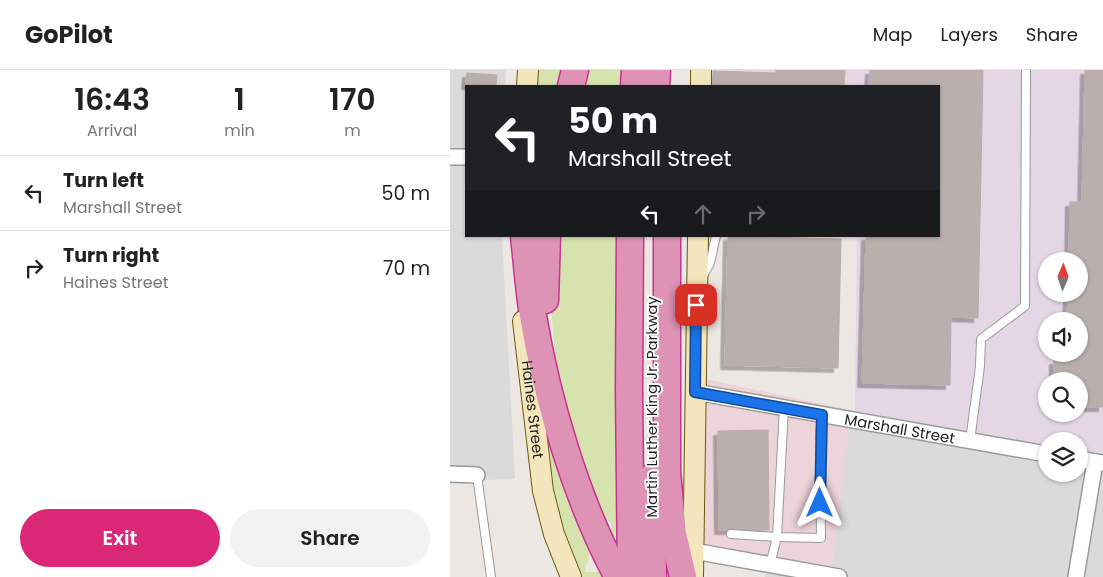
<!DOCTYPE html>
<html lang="en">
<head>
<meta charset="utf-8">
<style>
	body { margin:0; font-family:Poppins,sans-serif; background:#f2f2f2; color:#222; height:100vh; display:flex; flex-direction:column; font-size:19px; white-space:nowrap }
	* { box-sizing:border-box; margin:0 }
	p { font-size:16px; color:#767676 }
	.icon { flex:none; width:28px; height:28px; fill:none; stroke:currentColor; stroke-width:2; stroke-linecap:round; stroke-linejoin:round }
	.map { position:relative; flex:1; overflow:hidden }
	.side { display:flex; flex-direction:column; background:#fff; width:450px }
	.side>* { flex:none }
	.guide { position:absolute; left:15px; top:15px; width:475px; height:152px; border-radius:0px; box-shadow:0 1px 4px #0004; background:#202124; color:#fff; overflow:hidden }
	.needle { width:32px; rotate:2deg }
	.tools { position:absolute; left:588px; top:182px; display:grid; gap:10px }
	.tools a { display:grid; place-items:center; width:50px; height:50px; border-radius:50%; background:#fff; box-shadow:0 1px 4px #0004; font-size:25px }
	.pin { position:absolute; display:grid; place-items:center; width:42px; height:42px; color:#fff; margin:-21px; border-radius:10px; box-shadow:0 2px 8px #0006 }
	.me { position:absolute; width:55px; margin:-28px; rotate:0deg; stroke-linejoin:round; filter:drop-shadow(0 0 4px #0008) }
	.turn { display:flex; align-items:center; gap:18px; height:105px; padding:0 20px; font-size:22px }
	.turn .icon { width:65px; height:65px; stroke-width:2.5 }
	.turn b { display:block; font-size:35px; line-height:42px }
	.lanes { display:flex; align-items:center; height:48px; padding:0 20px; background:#0003; justify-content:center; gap:25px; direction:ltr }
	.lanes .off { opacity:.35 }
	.eta { display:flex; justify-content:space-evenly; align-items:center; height:85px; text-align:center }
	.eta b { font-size:30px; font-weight:600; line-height:35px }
	.button { display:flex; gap:10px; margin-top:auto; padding:10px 20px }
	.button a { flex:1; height:58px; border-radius:30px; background:#db2777; color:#fff; font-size:20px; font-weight:600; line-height:58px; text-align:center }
	.button a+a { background:#f2f2f2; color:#222 }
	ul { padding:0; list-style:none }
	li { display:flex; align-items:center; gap:15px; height:75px; padding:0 20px; border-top:1px solid #e0e0e0 }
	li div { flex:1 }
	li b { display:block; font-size:19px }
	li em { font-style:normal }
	header { display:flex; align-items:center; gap:30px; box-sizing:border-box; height:70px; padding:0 25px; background:#fff; border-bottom:1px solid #e0e0e0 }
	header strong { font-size:24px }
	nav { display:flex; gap:28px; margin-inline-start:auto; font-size:18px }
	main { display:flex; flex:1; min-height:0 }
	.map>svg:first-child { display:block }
</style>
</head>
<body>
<header>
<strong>GoPilot</strong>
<nav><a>Map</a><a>Layers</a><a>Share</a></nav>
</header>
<main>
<section class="side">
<div class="eta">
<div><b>16:43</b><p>Arrival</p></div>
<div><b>1</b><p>min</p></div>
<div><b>170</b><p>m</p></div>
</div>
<ul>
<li><svg class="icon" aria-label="left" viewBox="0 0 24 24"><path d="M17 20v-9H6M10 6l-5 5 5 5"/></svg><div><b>Turn left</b><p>Marshall Street</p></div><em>50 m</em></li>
<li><svg class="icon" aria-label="right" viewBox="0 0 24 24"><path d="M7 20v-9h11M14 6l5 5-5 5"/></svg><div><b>Turn right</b><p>Haines Street</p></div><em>70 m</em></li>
</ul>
<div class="button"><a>Exit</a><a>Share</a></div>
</section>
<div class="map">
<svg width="653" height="507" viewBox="0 0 653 507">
	<defs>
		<filter id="shadow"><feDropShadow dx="-4.5" dy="4.5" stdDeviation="0" flood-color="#0004"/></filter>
	</defs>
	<rect width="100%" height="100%" fill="#ede7e3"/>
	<g fill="#dbdada">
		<polygon points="0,0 56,0 55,16 16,16 16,166 52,166 65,409 0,411"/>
		<polygon points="405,341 596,374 596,404 629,404 629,380 653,384 653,507 315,507 318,487 399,360"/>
	</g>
	<polygon fill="#ecd4da" points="251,308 405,341 399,360 382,501 248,472"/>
	<path fill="#e4d6e5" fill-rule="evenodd" d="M257,0H653V384L629,380V371H596V374L405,341L407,166H489V16H257ZM596,191H629V224H596ZM596,251H629V284H596ZM596,311H629V344H596Z"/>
	<g fill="#d7e3ae">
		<polygon points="82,0 112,0 109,16 81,16"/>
		<polygon points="131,0 174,0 173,16 127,16"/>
		<polygon points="101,166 169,166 169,507 125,507 102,447 93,329 143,481 140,482 135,502 146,502 152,501 161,476 161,452 148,446 130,399 106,295 101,237"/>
	</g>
	<g fill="#baafad" stroke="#bdaba7" filter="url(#shadow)">
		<polygon points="326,0 395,0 394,16 263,16 263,1 326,3"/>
		<polygon points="420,0 533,0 528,248 501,247 500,315 412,313 416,166 489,166 489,16 419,16"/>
		<polygon points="635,0 653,0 653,337 629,337 629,311 604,311 604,290 616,290 617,284 629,284 629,251 617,251 618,224 629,224 629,191 619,191 620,132 632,132"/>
		<polygon points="17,3 47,5 46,16 16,15"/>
		<polygon points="278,166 391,169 388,298 275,295"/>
		<polygon points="318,360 319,460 269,460 268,361"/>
	</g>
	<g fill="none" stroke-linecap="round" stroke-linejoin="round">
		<g stroke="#9a9a9a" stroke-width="10">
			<g id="lane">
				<polyline points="254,204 260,193 266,166"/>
				<polyline points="334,338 327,467 371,468 370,362 372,345"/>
				<polyline points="520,371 530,296 531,269 575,236 576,0"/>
				<polyline points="27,405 41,507"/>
				<polyline points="281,464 327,467 320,495"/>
			</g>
		</g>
		<g stroke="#9a9a9a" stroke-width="18">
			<g id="street">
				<polyline points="0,87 16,87"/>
				<path id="s1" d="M245,322L596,384"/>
				<polyline points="629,389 653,393"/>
				<polyline points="0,404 27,405"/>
				<polyline points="244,481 389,507"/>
				<polyline points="626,507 645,392"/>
			</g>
		</g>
		<g stroke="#69590f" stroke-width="22">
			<g id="secondary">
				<polyline points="77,16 78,0"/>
				<polyline points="251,16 251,0"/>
				<path id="s2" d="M73,251L93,421L104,464L121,507"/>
				<polyline points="243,507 248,166"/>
			</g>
		</g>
		<g stroke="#c73490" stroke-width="29">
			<g id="highway">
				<polyline points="121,16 125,0"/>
				<polyline points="184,16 185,0"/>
				<polyline points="206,16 207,0"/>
				<path d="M74,166C77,193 79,220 83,246C97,330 127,432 168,507"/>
				<polyline points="180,166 179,318 181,507"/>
				<polyline points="217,166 217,402 223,464 233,507"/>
				<polyline points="95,230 97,166"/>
				<polyline points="201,408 203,507"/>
			</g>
		</g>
		<use href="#lane" stroke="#fff" stroke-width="8"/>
		<use href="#street" stroke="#fff" stroke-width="15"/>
		<use href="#secondary" stroke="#f3e6bc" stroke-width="20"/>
		<use href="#highway" stroke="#de92b5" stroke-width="26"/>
	</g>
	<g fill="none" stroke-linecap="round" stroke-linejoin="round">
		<g stroke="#114b97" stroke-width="12">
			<polyline id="route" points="246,235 245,322 372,345 370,433"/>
		</g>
		<use href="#route" stroke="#1a73e8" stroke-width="9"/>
	</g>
	<g text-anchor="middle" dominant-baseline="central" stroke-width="4" stroke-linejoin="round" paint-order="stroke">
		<g font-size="15" fill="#1d1d1d" stroke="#fff">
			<text transform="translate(201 337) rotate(-90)">Martin Luther King Jr. Parkway</text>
			<text stroke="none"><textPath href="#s2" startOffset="89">Haines Street</textPath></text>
			<text stroke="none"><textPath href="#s1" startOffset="208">Marshall Street</textPath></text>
		</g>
	</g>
</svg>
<div class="tools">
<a><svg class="needle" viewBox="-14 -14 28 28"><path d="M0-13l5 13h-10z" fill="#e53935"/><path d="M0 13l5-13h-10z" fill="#767676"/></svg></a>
<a><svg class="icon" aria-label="sound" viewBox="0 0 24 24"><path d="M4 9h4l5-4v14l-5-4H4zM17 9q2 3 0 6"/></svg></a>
<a><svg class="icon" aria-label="search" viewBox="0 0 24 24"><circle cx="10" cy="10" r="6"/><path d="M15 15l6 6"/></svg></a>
<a><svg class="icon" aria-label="layers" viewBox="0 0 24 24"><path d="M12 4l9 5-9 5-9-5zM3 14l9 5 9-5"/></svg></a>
</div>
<div class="pin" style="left:246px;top:235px;background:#d93025"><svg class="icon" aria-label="arrive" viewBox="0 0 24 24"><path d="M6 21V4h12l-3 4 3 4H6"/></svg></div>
<svg class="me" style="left:370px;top:433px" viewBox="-20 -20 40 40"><path d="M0-17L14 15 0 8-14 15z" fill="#1a73e8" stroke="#fff" stroke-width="4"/></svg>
<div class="guide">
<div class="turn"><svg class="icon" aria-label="left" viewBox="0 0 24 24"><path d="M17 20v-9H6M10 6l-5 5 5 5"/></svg><div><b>50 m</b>Marshall Street</div></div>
<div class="lanes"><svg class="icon" aria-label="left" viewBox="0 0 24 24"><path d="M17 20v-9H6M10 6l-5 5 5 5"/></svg><svg class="icon off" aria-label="ahead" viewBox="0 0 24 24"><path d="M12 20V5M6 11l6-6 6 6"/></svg><svg class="icon off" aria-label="right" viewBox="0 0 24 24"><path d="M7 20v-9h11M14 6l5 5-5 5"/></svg></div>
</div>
</div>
</main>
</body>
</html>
